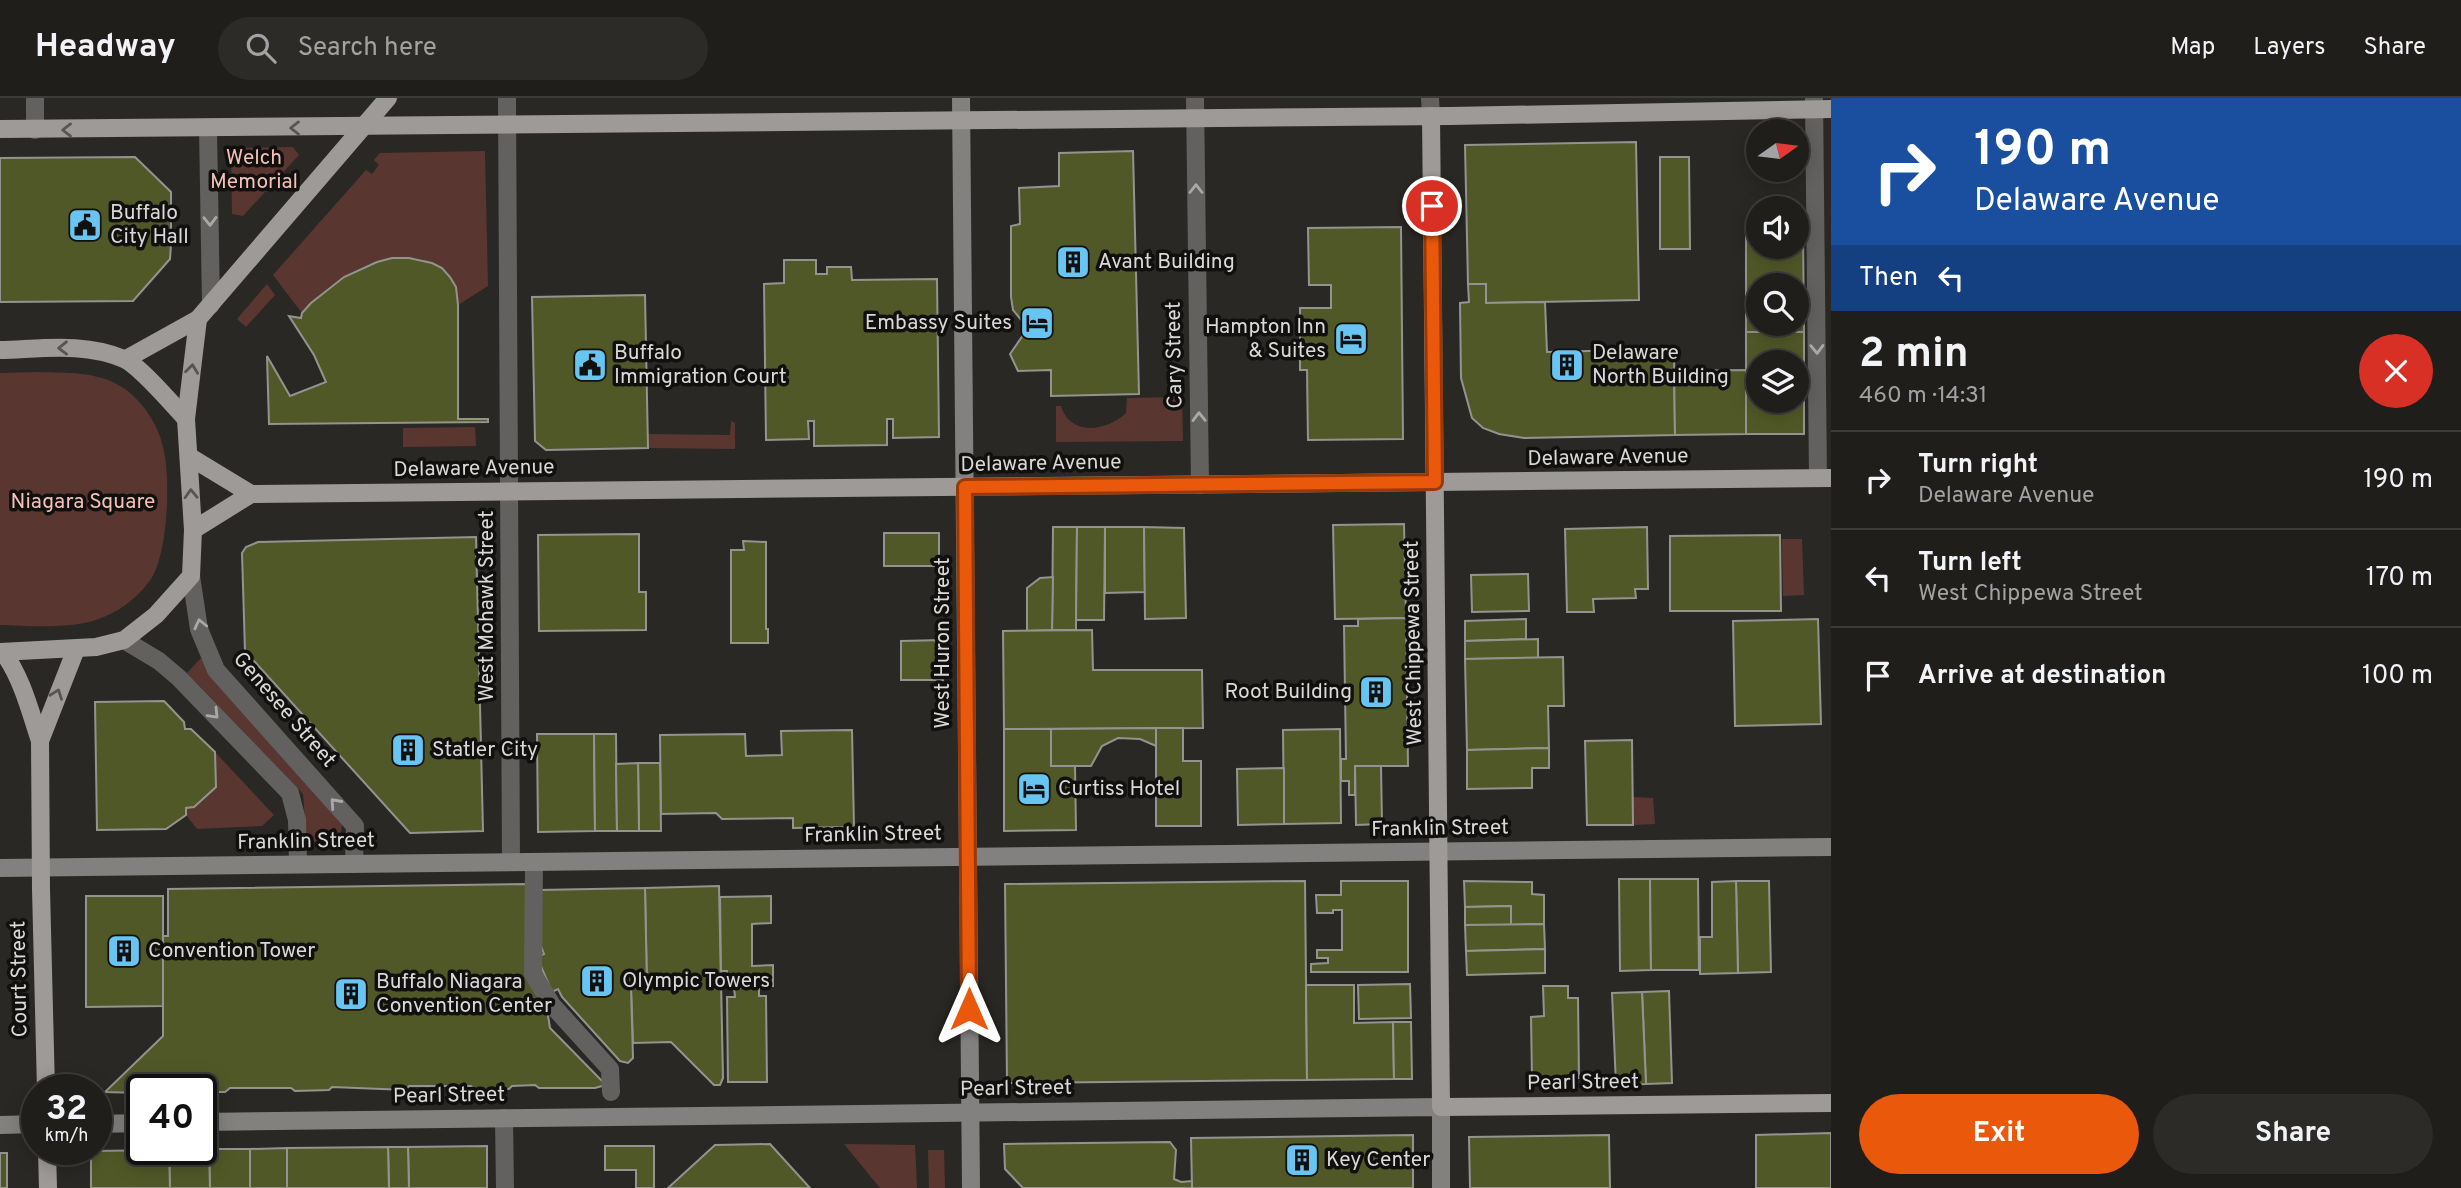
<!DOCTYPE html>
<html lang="en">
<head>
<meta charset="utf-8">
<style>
	body { margin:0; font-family:Overpass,sans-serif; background:#2c2b28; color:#f1f3f6; height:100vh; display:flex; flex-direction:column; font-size:26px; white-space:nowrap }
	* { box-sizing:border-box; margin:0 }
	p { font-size:23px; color:#a1a2a3 }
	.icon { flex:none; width:38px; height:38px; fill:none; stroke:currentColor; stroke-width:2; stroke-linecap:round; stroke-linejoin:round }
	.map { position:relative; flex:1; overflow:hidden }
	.panel { display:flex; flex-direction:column; background:#1f1e1b; width:630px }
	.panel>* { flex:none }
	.hud { background:#1a4fa0; color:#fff; overflow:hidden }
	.needle { width:46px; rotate:76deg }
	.controls { position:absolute; left:1746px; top:21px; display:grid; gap:14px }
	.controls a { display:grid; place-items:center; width:63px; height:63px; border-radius:50%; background:#1f1e1b; box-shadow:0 4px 18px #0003,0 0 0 2px #3c3c3a; font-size:35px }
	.speed { position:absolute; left:21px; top:976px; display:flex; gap:14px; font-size:35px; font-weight:700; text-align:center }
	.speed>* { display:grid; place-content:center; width:91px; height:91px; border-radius:50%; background:#1f1e1b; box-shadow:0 4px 18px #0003,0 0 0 2px #3c3c3a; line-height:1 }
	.speed small { font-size:18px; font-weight:400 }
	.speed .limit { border:4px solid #111; border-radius:10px; background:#fff; color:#111 }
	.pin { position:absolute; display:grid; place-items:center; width:60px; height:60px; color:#fff; margin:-30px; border:4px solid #fff; border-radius:50%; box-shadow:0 2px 7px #0007 }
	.me { position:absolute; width:77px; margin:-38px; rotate:0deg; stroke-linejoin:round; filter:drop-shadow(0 0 5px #0008) }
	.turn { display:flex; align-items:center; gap:24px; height:147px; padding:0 28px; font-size:32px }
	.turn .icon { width:91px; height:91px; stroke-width:2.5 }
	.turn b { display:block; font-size:49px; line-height:60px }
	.then { display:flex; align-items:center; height:66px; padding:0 28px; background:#0003; gap:14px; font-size:26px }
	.round { display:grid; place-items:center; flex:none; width:74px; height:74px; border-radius:37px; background:#2c2b28 }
	.head { display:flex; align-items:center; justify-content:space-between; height:119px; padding:0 28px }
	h1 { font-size:42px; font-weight:700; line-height:52px }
	.cta { display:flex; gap:14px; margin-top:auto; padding:14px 28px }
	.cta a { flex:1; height:80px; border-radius:42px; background:#ea580c; color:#fff; font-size:28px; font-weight:700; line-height:80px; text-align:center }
	.cta a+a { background:#2c2b28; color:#f1f3f6 }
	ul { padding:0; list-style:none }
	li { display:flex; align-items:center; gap:21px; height:98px; padding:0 28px; border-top:2px solid #3c3c3a }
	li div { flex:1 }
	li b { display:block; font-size:26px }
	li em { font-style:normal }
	header { display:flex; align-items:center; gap:42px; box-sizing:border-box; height:98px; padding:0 35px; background:#1f1e1b; border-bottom:2px solid #3c3c3a }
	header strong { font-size:33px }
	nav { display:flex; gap:38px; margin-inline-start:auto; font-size:24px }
	.search { width:490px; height:63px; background:#2c2b28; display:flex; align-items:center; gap:18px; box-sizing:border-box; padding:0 24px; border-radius:38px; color:#a1a2a3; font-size:26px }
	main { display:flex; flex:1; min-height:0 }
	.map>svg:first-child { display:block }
</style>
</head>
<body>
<header>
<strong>Headway</strong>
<div class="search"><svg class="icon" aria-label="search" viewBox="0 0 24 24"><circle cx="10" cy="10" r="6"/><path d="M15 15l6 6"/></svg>Search here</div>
<nav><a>Map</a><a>Layers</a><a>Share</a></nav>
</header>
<main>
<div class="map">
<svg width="1831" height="1090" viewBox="0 0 1831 1090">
	<rect width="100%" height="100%" fill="#292824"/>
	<g fill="#5a3630">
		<polygon points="293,49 299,57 243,118 232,116 231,50"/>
		<path d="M485,53L488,188L458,207C449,144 385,154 343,180C328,189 315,201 302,215L273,177L366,72L372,76L379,67L374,62L380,55Z"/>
		<polygon points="267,186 275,197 246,229 237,221"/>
		<path d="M38,274C66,275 97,273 122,289C142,302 158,326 163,349C171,379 168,455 151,481C141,496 123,511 106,518C77,532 31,528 0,527V275Z"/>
		<path d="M1182,299L1183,343L1056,344V308H1061C1070,338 1106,334 1126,315L1127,300Z"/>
		<polygon points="731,323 735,325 735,351 648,350 648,336 730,337"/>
		<polygon points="475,329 476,348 403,349 403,330"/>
		<polygon points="1782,441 1802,441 1804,497 1783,498"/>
		<polygon points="201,560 224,591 342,727 340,743 307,744 303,696 187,575"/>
		<polygon points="215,654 274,717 262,728 197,731 186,717 186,710 194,709 216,689"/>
		<polygon points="1633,699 1653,700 1655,726 1633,727"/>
		<polygon points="844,1046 915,1047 917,1090 880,1090"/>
		<polygon points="928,1052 944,1052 945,1090 929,1090"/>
	</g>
	<g fill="#515828" stroke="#93948f" stroke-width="2" fill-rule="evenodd">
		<polygon points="1636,44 1639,202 1486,205 1486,186 1468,186 1465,47"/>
		<polygon points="1133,53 1139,296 1051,298 1051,272 1018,273 1010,256 1028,230 1013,212 1011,199 1011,128 1020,126 1019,90 1059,88 1059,55"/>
		<polygon points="135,59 171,94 171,146 170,161 133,203 0,204 0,60"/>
		<polygon points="1660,59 1689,59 1690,151 1660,151"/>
		<polygon points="1401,129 1403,341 1308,342 1307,272 1300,272 1300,210 1331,210 1331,187 1309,187 1308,130"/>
		<path d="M1797,131H1803L1804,234H1746V132H1759V149H1797ZM1759,187H1797V226H1759Z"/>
		<polygon points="392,160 409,160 432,165 442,170 450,179 456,189 458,207 458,321 488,321 488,324 269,326 267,258 290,298 326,284 314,257 289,218 301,220 302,215 311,205 344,179 377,164"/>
		<polygon points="784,162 816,162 816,176 827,176 827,169 851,169 852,182 937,181 939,339 893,340 893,321 887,321 887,347 814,348 814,323 808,323 809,341 766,342 764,186 784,185"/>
		<polygon points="1468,186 1486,186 1486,205 1545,204 1547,254 1674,251 1675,337 1524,340 1499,336 1483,330 1472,320 1461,280 1460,205 1469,204"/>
		<polygon points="645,197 648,350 546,352 535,343 532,199"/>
		<path d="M1746,234H1804V336H1746ZM1759,264H1797V303H1759Z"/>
		<polygon points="1746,272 1746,336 1675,337 1674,273"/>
		<polygon points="1404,426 1406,520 1335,521 1333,427"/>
		<polygon points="1053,429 1077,429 1076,532 1052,532"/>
		<polygon points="1077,429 1105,429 1104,522 1076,522"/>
		<polygon points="1105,429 1144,429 1145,494 1105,495"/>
		<polygon points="1144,429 1184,430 1186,520 1145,521"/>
		<polygon points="1647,429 1648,491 1635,491 1636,500 1593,501 1594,514 1567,514 1565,431"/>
		<rect x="884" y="435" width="55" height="33"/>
		<polygon points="639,436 639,494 646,494 646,532 539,533 538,437"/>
		<polygon points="1780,437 1781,513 1670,513 1670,438"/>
		<polygon points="476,439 483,733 410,735 245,553 242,455 246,449 258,444"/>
		<polygon points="743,443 766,444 766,531 768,531 768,545 731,545 731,452 744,452"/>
		<polygon points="1528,476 1529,513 1472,514 1471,477"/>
		<polygon points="1053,479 1052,532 1027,533 1027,490 1040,480"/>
		<polygon points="1406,520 1408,668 1355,668 1355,697 1349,697 1349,683 1341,683 1341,661 1346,661 1344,528 1358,528 1358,521"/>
		<polygon points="1526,521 1526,541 1465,543 1465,523"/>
		<polygon points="1818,521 1821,626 1735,628 1733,523"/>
		<polygon points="1092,532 1093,572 1202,572 1203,630 1004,631 1003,533"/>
		<polygon points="1538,541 1538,560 1465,561 1465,543"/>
		<polygon points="942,542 943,582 901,582 901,543"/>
		<polygon points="1563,559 1564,608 1548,608 1549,650 1467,652 1465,561"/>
		<polygon points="164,603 184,624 185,631 191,631 215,654 216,689 194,709 186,710 186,717 166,731 97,732 95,604"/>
		<polygon points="1156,630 1183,630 1183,663 1201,663 1201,728 1156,728"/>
		<polygon points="1156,630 1156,648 1140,641 1118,640 1102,648 1091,668 1051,668 1051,631"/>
		<polygon points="1004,631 1051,631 1051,668 1075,668 1076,732 1004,733"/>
		<polygon points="1340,631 1341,725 1284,726 1283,632"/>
		<polygon points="852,632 854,729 793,730 793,720 722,721 716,715 661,716 660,637 745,636 746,658 782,657 781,633"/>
		<polygon points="537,636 594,636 595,733 538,734"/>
		<polygon points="594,636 616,636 617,733 595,733"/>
		<polygon points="1632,642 1633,727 1587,727 1585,643"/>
		<polygon points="1549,650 1549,670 1532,670 1532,690 1467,691 1467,652"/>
		<polygon points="638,665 660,665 661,733 639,733"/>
		<polygon points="638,665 639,733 617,733 616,666"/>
		<polygon points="1355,668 1381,668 1382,726 1356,727"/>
		<polygon points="1284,670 1284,726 1238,727 1237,671"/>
		<polygon points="1619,781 1650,781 1651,872 1620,873"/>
		<polygon points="1650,781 1698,781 1699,872 1651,872"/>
		<polygon points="1305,783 1307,982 1007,985 1005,786"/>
		<polygon points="1341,783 1408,783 1408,874 1311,874 1311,866 1328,865 1328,860 1317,860 1317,852 1342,852 1342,812 1333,812 1333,815 1317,815 1316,797 1341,797"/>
		<polygon points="1464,783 1532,784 1532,796 1544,797 1544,826 1511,827 1511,808 1465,809"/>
		<polygon points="1736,783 1769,783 1771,874 1738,875"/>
		<polygon points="1736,783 1738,875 1700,876 1700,839 1712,839 1712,784"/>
		<polygon points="527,786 550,930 606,987 595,990 539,990 535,987 512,988 509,991 474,991 471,988 409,988 406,992 332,989 329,992 295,993 291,990 230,990 225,994 201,994 201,992 188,991 142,992 142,995 105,994 163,938 163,838 168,838 168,791"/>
		<polygon points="719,788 723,980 720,987 714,987 671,944 633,945 631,890 647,890 645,790"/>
		<polygon points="645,790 647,890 631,890 633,960 628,965 620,963 562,899 558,891 552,894 537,859 544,856 541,848 539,792"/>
		<polygon points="86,798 163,798 163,908 86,909"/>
		<polygon points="771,798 771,825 752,826 752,868 773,867 773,888 728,889 727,873 721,873 720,799"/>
		<polygon points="1511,808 1511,827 1465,827 1465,809"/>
		<polygon points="1544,826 1545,851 1466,853 1465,827"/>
		<polygon points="1545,851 1545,875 1467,877 1466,853"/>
		<polygon points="1410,886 1411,920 1359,921 1358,887"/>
		<polygon points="1306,887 1354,887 1354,925 1393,924 1394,981 1307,982"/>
		<polygon points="1543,888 1568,888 1568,900 1578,900 1579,980 1532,981 1531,919 1544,918"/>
		<polygon points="759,889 759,898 766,898 767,984 728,984 727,899 735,899 734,890"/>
		<polygon points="1669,893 1672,985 1646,986 1642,894"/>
		<polygon points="1642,894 1646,986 1616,987 1612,895"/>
		<polygon points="1393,924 1411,924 1412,981 1394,981"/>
		<polygon points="1831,1035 1831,1090 1756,1090 1756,1037"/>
		<polygon points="1413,1037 1413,1090 1192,1090 1191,1040"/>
		<polygon points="1609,1037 1610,1090 1470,1090 1469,1039"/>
		<polygon points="1170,1044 1176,1052 1174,1081 1181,1084 1192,1083 1192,1090 1023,1090 1005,1071 1004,1046"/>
		<polygon points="770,1046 810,1090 668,1090 715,1047"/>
		<polygon points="487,1048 487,1090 409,1090 408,1049"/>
		<polygon points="605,1048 654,1048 654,1090 636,1090 636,1072 605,1072"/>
		<polygon points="388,1049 408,1049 409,1090 389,1090"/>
		<polygon points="388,1049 389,1090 287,1090 287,1050"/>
		<polygon points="287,1050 287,1090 250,1090 250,1051"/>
		<polygon points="209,1051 250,1051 250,1090 210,1090"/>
		<polygon points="209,1051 210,1090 170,1090 169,1052"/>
		<polygon points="169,1052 170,1090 91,1090 91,1053"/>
		<rect x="0" y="1055" width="7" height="35"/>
	</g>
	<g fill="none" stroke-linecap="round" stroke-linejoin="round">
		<g stroke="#626160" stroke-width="18">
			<polyline points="35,0 35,32"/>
			<polyline points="507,0 511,764"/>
			<polyline points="1195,0 1200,387"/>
			<polyline points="1430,0 1431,18"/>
			<polyline points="1814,0 1818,380"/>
			<polyline points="208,30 211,207"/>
			<polyline points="191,478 199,531 216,572 355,728 354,766"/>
			<polyline points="124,542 159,563 179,580 290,695 297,722 298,766"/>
			<polyline points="534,764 533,876 552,907 610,971 611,994"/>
			<polyline points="504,1020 505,1090"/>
		</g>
		<g stroke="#83817f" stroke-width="18">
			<polyline points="961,0 971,1090"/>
			<polyline points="0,770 1831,749"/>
			<polyline points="201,1024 1441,1009 1441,1090"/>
			<polyline points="96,1026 142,1025"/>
			<polyline points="0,1027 37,1026"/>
		</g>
		<g stroke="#9d9a97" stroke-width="18">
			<polyline points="1431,18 1441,1009 1831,1005"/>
			<polyline points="0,31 1450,18 1831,11"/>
			<path d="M0,252C41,251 85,244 124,261C140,268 173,307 186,321"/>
			<polyline points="126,261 198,221 388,0"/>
			<polyline points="190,359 251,396"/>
			<polyline points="193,432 251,396 1831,380"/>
			<polyline points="0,554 96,549 124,542 156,517 191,478 193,432 186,321 198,221"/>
			<path d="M3,554C22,580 30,613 40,643"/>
			<polyline points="46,992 41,791 40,643 76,551"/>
			<polyline points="47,1052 48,1090"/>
		</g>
	</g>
	<defs><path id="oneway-chevron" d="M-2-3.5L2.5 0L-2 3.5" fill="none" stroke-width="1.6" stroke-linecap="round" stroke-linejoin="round" transform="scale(1.75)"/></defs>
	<g stroke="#575553">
		<use href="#oneway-chevron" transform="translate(295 30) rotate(180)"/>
		<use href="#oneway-chevron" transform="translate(67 32) rotate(180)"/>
		<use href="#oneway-chevron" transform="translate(63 250) rotate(179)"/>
		<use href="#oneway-chevron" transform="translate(192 271) rotate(-83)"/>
		<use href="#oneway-chevron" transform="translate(191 396) rotate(-92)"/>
		<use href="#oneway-chevron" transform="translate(57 596) rotate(-70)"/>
	</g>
	<g stroke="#aaa9a7">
		<use href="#oneway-chevron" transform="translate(1196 91) rotate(-90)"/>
		<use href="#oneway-chevron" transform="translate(210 123) rotate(89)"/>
		<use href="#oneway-chevron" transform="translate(1817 251) rotate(89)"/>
		<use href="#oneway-chevron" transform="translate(1199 319) rotate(-91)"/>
		<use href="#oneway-chevron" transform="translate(200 526) rotate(-103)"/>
		<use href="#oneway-chevron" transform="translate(214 616) rotate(46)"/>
		<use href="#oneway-chevron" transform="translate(335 705) rotate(-132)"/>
	</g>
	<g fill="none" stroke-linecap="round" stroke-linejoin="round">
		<g stroke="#983908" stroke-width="18">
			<polyline id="route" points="969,911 965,389 1435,384 1432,108"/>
		</g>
		<use href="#route" stroke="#ea580c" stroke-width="12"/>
	</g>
	<defs>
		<g id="civic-square" transform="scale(1.75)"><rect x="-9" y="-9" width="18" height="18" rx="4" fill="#68c4f0" stroke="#11100f"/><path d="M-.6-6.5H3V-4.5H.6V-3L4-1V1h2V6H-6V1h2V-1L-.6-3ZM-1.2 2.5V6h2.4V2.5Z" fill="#111"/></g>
		<g id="building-square" transform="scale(1.75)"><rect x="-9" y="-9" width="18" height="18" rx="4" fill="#68c4f0" stroke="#11100f"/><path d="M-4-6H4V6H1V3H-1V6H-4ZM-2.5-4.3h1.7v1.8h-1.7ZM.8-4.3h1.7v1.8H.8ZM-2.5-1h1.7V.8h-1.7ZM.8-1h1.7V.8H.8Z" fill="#111"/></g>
		<g id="hotel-square" transform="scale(1.75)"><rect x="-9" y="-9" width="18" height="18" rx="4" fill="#68c4f0" stroke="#11100f"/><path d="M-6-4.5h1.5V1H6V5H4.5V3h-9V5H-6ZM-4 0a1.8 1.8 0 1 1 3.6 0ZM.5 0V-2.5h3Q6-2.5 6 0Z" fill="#111"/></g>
	</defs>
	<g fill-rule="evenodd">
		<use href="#civic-square" x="85" y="127"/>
		<use href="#building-square" x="1073" y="164"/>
		<use href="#hotel-square" x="1037" y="225"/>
		<use href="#hotel-square" x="1351" y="241"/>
		<use href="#civic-square" x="590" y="267"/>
		<use href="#building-square" x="1567" y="267"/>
		<use href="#building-square" x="1376" y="594"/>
		<use href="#building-square" x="408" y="652"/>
		<use href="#hotel-square" x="1034" y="691"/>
		<use href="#building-square" x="124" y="853"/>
		<use href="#building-square" x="597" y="883"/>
		<use href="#building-square" x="351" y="896"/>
		<use href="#building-square" x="1302" y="1062"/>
	</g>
	<g text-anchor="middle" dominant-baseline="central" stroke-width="7" stroke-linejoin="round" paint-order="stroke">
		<g font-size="21" fill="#f4c1b7" stroke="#11100f">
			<text x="254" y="60">Welch<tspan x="254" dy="24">Memorial</tspan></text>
			<text x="83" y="404">Niagara Square</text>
		</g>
		<g font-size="21" fill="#dad9d7" stroke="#11100f" text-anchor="start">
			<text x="110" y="115">Buffalo<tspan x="110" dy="24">City Hall</tspan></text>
			<text x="1098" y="164">Avant Building</text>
			<text x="1012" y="225" text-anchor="end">Embassy Suites</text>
			<text x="1326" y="229" text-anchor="end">Hampton Inn<tspan x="1326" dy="24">&amp; Suites</tspan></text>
			<text x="614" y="255">Buffalo<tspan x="614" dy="24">Immigration Court</tspan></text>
			<text x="1592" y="255">Delaware<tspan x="1592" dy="24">North Building</tspan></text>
			<text x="1352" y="594" text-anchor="end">Root Building</text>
			<text x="432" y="652">Statler City</text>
			<text x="1058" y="691">Curtiss Hotel</text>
			<text x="148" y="853">Convention Tower</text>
			<text x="622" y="883">Olympic Towers</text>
			<text x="376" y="884">Buffalo Niagara<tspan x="376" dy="24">Convention Center</tspan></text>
			<text x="1326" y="1062">Key Center</text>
		</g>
		<g font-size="21" fill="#dad9d7" stroke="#11100f">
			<text transform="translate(1175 257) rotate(-91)">Cary Street</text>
			<text transform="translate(1608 360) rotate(-1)">Delaware Avenue</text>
			<text transform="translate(1041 366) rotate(-1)">Delaware Avenue</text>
			<text transform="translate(474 371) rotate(-1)">Delaware Avenue</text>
			<text transform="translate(487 508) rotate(-90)">West Mohawk Street</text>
			<text transform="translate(943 545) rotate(-90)">West Huron Street</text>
			<text transform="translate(1414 545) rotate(-91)">West Chippewa Street</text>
			<text transform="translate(284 612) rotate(49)">Genesee Street</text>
			<text transform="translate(1440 731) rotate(-1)">Franklin Street</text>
			<text transform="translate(873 737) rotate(-1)">Franklin Street</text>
			<text transform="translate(306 744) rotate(-1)">Franklin Street</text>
			<text transform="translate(20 881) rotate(-91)">Court Street</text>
			<text transform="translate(1583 985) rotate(-1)">Pearl Street</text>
			<text transform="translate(1016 991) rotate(-1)">Pearl Street</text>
			<text transform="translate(449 998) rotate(-1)">Pearl Street</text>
		</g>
	</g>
</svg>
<div class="controls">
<a><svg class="needle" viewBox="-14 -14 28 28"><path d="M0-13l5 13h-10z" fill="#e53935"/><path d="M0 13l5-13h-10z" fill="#a1a2a3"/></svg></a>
<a><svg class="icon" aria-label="sound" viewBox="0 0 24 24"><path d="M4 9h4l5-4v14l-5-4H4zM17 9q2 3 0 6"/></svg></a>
<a><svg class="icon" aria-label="search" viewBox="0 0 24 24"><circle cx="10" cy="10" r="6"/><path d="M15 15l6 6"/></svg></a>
<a><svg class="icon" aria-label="layers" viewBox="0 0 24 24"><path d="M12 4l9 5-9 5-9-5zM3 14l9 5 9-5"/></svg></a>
</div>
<div class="speed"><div>32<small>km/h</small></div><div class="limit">40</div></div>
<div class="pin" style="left:1432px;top:108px;background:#d93025"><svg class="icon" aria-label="arrive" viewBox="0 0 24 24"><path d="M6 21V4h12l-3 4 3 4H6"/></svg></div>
<svg class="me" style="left:969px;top:911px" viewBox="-20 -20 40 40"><path d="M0-17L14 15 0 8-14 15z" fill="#ea580c" stroke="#fff" stroke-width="4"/></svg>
</div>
<section class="panel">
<div class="hud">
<div class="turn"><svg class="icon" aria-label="right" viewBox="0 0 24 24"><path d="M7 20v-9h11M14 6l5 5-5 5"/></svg><div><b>190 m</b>Delaware Avenue</div></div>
<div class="then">Then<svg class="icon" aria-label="left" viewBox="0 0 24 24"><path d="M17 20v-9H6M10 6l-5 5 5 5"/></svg></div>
</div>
<div class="head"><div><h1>2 min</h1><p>460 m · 14:31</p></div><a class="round" style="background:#d93025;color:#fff"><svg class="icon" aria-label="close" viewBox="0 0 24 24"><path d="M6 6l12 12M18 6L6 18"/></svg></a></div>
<ul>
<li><svg class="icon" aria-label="right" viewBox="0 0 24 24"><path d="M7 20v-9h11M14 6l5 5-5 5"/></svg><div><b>Turn right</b><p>Delaware Avenue</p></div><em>190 m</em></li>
<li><svg class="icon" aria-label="left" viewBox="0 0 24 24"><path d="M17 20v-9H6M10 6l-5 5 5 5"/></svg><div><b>Turn left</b><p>West Chippewa Street</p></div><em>170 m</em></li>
<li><svg class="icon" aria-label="arrive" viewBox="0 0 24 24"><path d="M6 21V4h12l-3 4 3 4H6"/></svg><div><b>Arrive at destination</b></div><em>100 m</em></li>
</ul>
<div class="cta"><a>Exit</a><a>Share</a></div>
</section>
</main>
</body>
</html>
